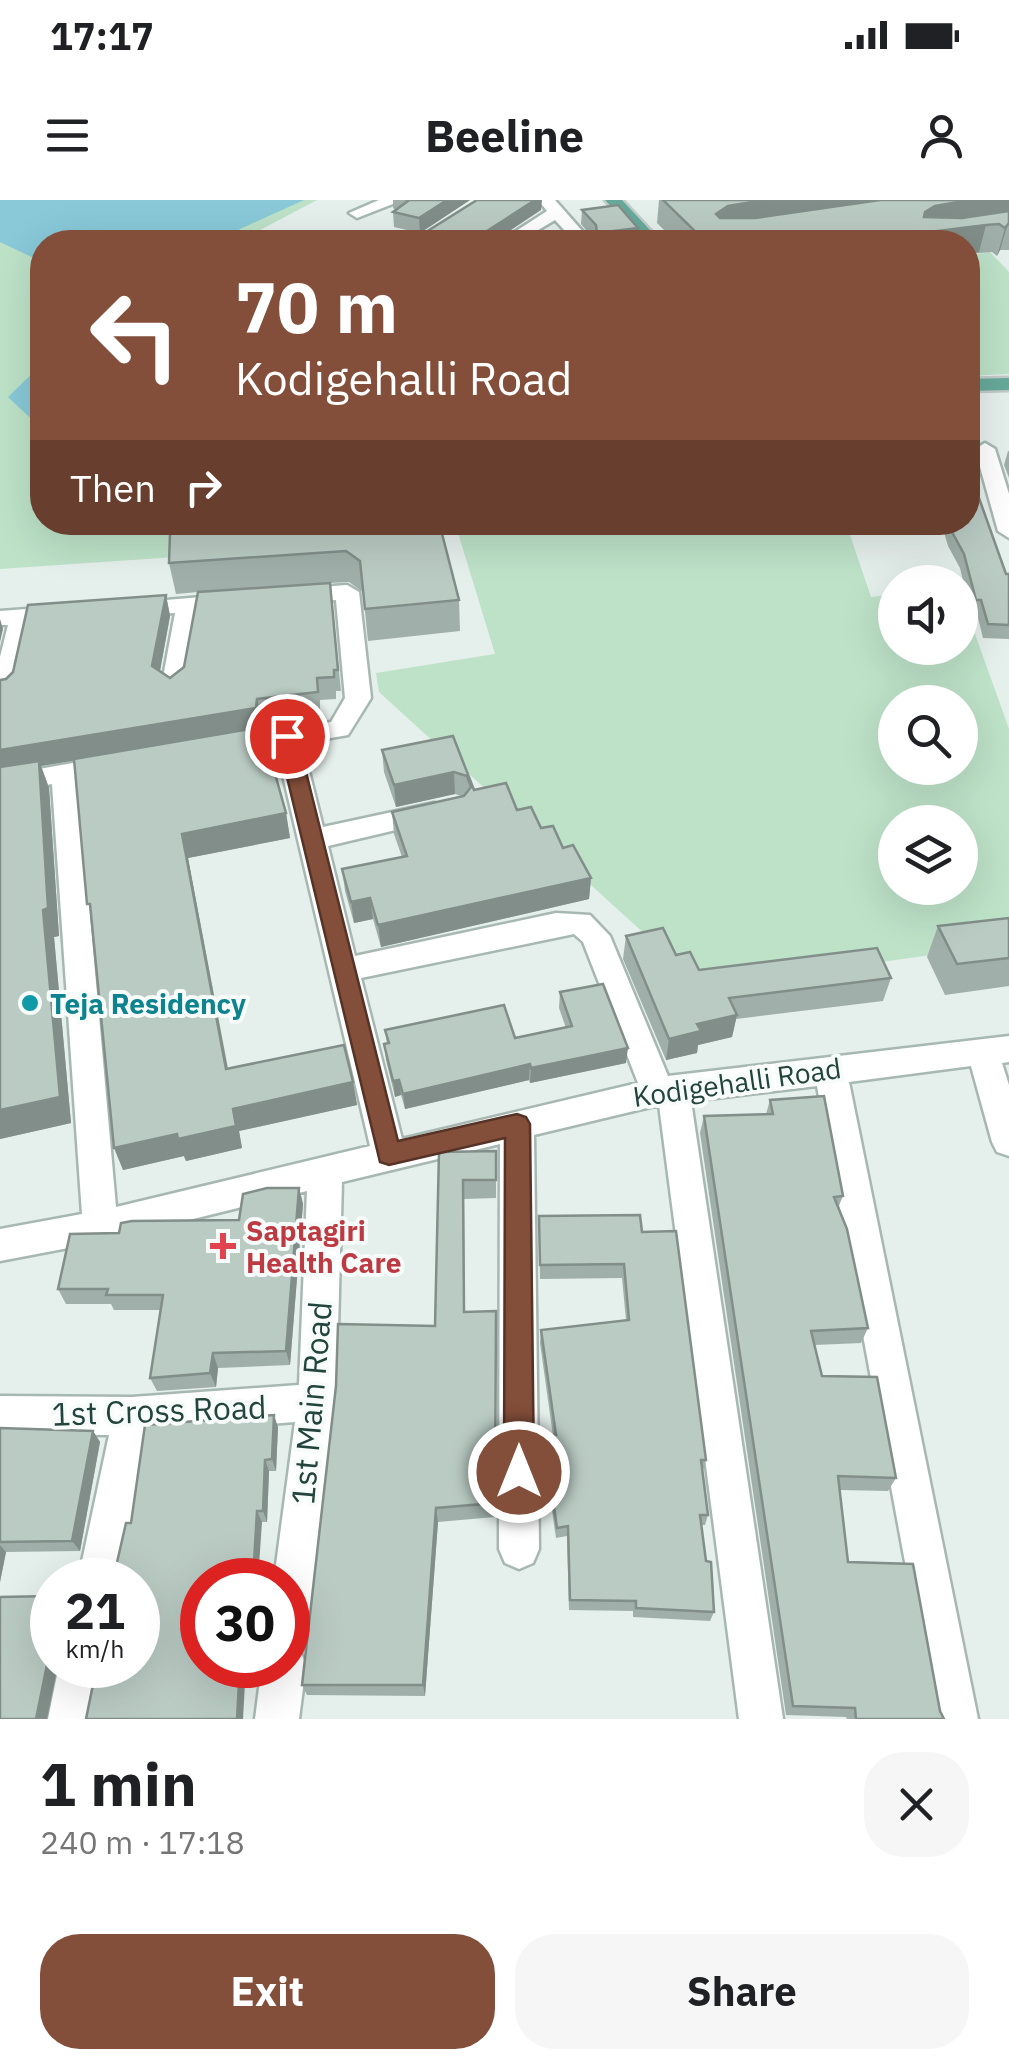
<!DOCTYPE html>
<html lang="en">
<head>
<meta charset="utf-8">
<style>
	body { margin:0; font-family:"IBM Plex Sans",sans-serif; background:#f6f6f6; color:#202124; height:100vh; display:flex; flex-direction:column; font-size:38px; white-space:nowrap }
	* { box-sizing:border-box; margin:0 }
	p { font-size:32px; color:#757577 }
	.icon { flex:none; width:55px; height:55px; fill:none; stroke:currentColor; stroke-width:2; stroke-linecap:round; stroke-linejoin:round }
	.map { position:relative; height:1519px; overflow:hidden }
	.side { display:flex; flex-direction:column; background:#fff; flex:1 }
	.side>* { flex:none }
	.guide { position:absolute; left:30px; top:30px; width:950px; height:305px; border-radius:40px; box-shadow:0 10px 40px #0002; background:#834e3a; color:#fff; overflow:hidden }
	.fabs { position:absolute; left:878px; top:365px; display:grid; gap:20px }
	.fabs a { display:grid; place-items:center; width:100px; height:100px; border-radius:50%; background:#fff; box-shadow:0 10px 40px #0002; font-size:50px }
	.speed { position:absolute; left:30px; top:1358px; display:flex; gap:20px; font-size:50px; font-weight:700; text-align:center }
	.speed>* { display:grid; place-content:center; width:130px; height:130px; border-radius:50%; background:#fff; box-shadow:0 10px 40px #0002; line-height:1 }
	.speed small { font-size:25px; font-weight:400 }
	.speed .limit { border:15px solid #d22; background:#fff; color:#111 }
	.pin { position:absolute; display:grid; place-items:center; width:85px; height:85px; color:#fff; margin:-42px; border:5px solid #fff; border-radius:50%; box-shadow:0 2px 10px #0007 }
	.me { position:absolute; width:110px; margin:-55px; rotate:0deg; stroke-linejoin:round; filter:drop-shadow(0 0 8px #0008) }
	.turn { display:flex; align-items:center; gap:35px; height:210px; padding:0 40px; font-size:45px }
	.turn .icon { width:130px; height:130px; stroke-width:2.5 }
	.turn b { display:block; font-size:70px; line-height:85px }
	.then { display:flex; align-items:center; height:95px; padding:0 40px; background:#0003; gap:20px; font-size:38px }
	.round { display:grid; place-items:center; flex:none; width:105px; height:105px; border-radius:40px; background:#f6f6f6 }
	.head { display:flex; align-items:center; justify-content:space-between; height:170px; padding:0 40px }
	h1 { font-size:60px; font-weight:800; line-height:75px }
	.button { display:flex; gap:20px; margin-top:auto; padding:20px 40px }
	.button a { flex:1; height:115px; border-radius:40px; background:#834e3a; color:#fff; font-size:40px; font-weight:800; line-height:115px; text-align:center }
	.button a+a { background:#f6f6f6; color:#202124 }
	.status { display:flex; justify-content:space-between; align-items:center; height:70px; padding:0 50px; background:#fff; direction:ltr }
	.status svg { height:28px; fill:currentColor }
	header { display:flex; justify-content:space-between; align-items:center; height:130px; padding:0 40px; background:#fff; font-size:45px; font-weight:800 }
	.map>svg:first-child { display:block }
</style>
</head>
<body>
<div class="status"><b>17:17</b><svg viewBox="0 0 49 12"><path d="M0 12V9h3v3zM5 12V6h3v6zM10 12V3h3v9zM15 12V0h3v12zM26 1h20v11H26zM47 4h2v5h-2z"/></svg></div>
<header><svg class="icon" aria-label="menu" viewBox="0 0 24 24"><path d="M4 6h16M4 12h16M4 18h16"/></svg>Beeline<svg class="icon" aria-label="person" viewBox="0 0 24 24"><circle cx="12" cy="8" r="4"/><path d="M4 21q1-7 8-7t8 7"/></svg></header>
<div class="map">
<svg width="1009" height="1519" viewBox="0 0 1009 1519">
	<rect width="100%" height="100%" fill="#e5efeb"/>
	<g fill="#bde2c8" fill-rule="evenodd">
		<polygon points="0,0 317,0 243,39 244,42 42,42 42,322 346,323 350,345 0,369"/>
		<polygon points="990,52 1009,72 1009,174 968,176 968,56"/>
		<path d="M455,323H846L871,397L895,394V448H960V392L1009,529V744L703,787L379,492L376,473L495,454ZM895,502H960V568H895ZM895,622H960V688H895Z"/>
	</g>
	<g fill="#89c9d8">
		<polygon points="0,0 304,0 240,29 224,42 42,42 42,62 0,42"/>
		<polygon points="42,164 42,229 8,197"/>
	</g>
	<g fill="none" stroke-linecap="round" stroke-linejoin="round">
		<g stroke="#a7b8b3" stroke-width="5">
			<g id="minor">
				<polygon points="379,0 403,0 357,18 349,13"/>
				<polygon points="538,0 555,0 592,42 575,42 555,20 518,42 499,42 547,11"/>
				<polygon points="985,243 995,249 1009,294 1009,338 998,331 975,249"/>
				<path d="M347,385L359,392L371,498L348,535L302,543L323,627L434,603L444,605L448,612L444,619L434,621L328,646L355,756L556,713L590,715L610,736L668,876L1009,836V862L1002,863L1009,885V956L997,952L992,942L971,866L849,882L978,1519H934L817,886L691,901L783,1519H739L659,905L534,935L539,1349L533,1363L519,1369L505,1363L499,1349L500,944L342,982L336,1202L309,1437L301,1453L306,1465L299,1519H255L262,1465H288V1380H274L295,1222L148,1234L120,1380H78L109,1235L0,1234V1196L132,1197L299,1185L307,991L100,1042L0,1061V1029L82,1014L52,584L0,594V576L112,556L121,559L125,565L121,571L78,580L116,1007L370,946L276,546L227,555L214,546L227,537L331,522L345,498L336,400L292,403L280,396L292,389ZM574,734L583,742L638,883L402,939L361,778Z"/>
				<polygon points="236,394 244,396 248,401 244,406 199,411 185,488 182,494 164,494 161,488 175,413 128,416 116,409 120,404"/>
				<polygon points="67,406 75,408 79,413 75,418 32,423 17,491 13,497 0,498 0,457 8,425 0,425 0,411"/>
				<polygon points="59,1465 103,1465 92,1519 48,1519"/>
			</g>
		</g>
		<g stroke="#c1cbc8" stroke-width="5">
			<g id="major">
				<polygon points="605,0 622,0 661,42 644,42"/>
				<polygon points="1009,178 1009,190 968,191 968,179"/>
			</g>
		</g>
		<use href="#minor" fill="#fff" fill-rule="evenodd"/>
		<use href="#major" fill="#66a99a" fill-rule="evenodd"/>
	</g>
	<g fill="#a0afa9">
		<polygon points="393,0 470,0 420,33 394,27 393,12 396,10 393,8"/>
		<polygon points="659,0 871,0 871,1 1009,0 1009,50 1000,50 997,56 992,52 968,54 968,42 676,42 657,23"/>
		<polygon points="582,10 638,28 637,42 573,42 595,41 581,24"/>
		<polygon points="1008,251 1009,251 1009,278 1004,265"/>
		<polygon points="321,322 459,400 460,431 368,441 363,392 349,382 330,383 341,491 336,491 336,499 320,500 320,514 261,521 260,527 286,613 290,638 188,658 228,868 353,882 357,905 239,931 242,948 186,961 184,956 123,970 92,719 74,560 41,566 49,588 59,736 54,737 71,923 0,939 0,480 6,479 166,395 170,416 160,471 170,478 184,467 198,392 176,394 169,363"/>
		<polygon points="941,322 968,322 1006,374 1009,374 1009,439 983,438 977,414 971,414 960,368 948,346"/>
		<polygon points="453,536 474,590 517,610 563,648 591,678 589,699 381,747 373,719 354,723 345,691 342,669 402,657 394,634 392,612 461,596 455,594 396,607 384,572 382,550"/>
		<polygon points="1009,718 1009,786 945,795 927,757 938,726"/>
		<polygon points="626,736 676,755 699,770 891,778 883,801 736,819 732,837 698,845 697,853 666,860 623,759"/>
		<polygon points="560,792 626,863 530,883 529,880 405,909 401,895 395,897 386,860 384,844 387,844 385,830 515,838 566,828 559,808"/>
		<polygon points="770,900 843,996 838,1008 868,1128 861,1143 815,1145 822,1176 896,1278 888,1291 840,1290 848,1362 944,1519 847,1519 846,1517 786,1515 700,933 704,916 766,914"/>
		<polygon points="496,951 496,998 464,999 465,1112 496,1111 495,1317 438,1322 425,1496 307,1495 302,1485 435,1126 439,952"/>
		<polygon points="299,988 303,1004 290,1165 218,1168 216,1187 157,1191 150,1178 161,1110 114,1110 111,1104 66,1104 58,1089 119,1033 239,1020"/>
		<polygon points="539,1016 642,1032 706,1260 703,1271 708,1315 705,1325 701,1325 714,1412 710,1421 633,1417 633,1411 569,1410 567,1336 556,1338 546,1269 542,1269 542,1237 553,1236 540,1143 541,1130 626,1120 622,1078 540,1079"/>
		<polygon points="278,1227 276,1271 269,1271 267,1322 131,1323"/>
		<polygon points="0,1228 93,1231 100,1242 80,1351 6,1352 0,1382"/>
	</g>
	<g fill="#828e89">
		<polygon points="447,0 470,0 420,33 419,18"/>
		<polygon points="535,0 542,0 541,10 493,42 470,42"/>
		<polygon points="765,0 871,0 870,9 724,33 716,14 728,6"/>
		<polygon points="970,0 1009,0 1009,17 986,25 979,52 968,54 968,42 873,42 935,6"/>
		<polygon points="1008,23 1000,50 997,56 1005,28"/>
		<polygon points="638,28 637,42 596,42 597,33"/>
		<polygon points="166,395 170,416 157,487 152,466"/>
		<polygon points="0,419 3,429 0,442"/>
		<polygon points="257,499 261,521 260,530 41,566 49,588 59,736 54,737 71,923 0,939 0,550"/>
		<polygon points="454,572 455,594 396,607 394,585"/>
		<polygon points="286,613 290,638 188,658 232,892 226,869 182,634"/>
		<polygon points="591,678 589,699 381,747 378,725"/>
		<polygon points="370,698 373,719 354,723 351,702"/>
		<polygon points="737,815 732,837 698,845 697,853 666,860 669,839 697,824"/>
		<polygon points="628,848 626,863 530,883 531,868"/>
		<polygon points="530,864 529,880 405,909 403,894"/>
		<polygon points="399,880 401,895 395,897 393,881"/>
		<polygon points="353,882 357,905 239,931 242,948 186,961 184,956 123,970 114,948 177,934 233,909"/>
		<polygon points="299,988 303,1004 290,1165 286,1151"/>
		<polygon points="213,1153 218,1168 216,1187 210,1173"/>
		<polygon points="274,1215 278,1227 276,1271 272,1259"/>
		<polygon points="93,1231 100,1242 80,1351 72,1341"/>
		<polygon points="265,1260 269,1271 267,1322 263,1311"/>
		<polygon points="436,1308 438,1322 425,1496 423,1485"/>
		<polygon points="257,1311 262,1322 258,1380 253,1380"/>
		<polygon points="0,1345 6,1352 0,1382"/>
		<polygon points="52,1440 52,1465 58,1465 47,1519 36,1519"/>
		<polygon points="240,1465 246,1465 243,1519 237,1519"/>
	</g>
	<g fill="#bacbc4" stroke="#828e89" stroke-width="2.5">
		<polygon points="406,0 447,0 419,18 393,12 408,1"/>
		<polygon points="477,0 535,0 470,42 410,42"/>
		<polygon points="663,0 765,0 728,6 716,14 720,18 755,18 880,0 970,0 935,6 925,12 924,17 962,18 1009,11 1009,23 1005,28 999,24 986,25 922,33 873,42 706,42"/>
		<polygon points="618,5 638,28 597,33 596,25 582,10"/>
		<polygon points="591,38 597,42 573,42"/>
		<polygon points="968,267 1006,374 1009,374 1009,425 988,424 981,400 976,400 964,354 952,332 949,322 968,322"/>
		<polygon points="320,322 439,322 459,400 365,409 360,361 346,351 169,363 170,334"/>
		<polygon points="330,383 338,470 334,470 334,477 317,478 318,492 257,499 256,508 0,550 0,480 6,479 13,472 28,405 166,395 152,466 170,478 184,467 198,392"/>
		<polygon points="262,527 286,613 182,634 226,869 344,845 353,882 233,909 236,926 178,939 177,934 114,948 90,704 87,704 74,559"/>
		<polygon points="453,536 474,590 506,583 517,610 531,607 541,628 553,626 563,648 573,645 591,678 378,725 370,698 351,702 342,669 407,656 392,612 464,596 471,587 467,576 454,572 394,585 382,550"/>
		<polygon points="39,561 48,708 43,710 60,897 0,910 0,567"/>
		<polygon points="1009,718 1009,758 957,764 938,726"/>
		<polygon points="663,728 676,755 690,752 699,770 877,748 891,778 729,798 737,815 697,824 701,831 669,839 626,736"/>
		<polygon points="603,784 628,848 531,868 530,864 403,894 399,880 393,881 384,844 389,843 385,830 504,805 515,838 572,826 560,792"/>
		<polygon points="824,896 843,996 834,997 847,1029 868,1128 811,1131 822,1176 877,1177 896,1278 838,1276 848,1362 913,1364 940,1511 944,1519 856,1519 855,1508 793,1506 704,916 773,914 770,900"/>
		<polygon points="496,951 496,980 463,980 464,1112 496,1111 495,1303 436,1308 423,1485 302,1485 336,1186 338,1124 435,1126 439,952"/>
		<polygon points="267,988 299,988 286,1151 213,1153 210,1173 150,1178 163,1095 106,1095 108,1089 58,1089 70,1034 119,1033 121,1023 132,1021 239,1020 243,994"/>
		<polygon points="640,1015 642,1032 676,1031 706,1260 701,1260 708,1315 700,1315 706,1361 711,1362 714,1412 636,1408 636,1401 570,1400 568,1326 557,1328 547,1258 542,1258 542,1237 556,1235 541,1130 629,1120 624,1064 540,1065 539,1016"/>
		<polygon points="274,1215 272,1259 265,1260 263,1311 257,1311 253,1380 202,1380 202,1465 240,1465 237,1519 86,1519 97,1465 138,1465 138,1380 113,1380 126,1323 131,1323 145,1225"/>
		<polygon points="0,1228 93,1231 72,1341 0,1342"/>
		<polygon points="52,1396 52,1440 36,1519 0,1519 0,1397"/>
	</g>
	<polygon fill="#834e3a" stroke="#553326" stroke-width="2.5" points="287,530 297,536 398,941 517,914 526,917 530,924 534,1272 530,1283 519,1287 508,1283 504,1272 505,938 389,965 380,962 277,536"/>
	<circle fill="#0f9aa8" stroke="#f7fbf9" stroke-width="4" cx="30" cy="803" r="10"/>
	<path fill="#e0444e" stroke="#f7fbf9" stroke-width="4" d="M218 1031h10v10h10v10h-10v10h-10v-10h-10v-10h10z"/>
	<g text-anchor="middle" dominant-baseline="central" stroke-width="8" stroke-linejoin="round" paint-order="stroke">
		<g font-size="28" font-weight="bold" fill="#0d838f" stroke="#f7fbf9" text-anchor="start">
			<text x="50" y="803">Teja Residency</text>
		</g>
		<g font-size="28" fill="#22443c" stroke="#f7fbf9">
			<text transform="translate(737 882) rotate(-8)">Kodigehalli Road</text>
		</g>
		<g font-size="28" font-weight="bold" fill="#be3a42" stroke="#f7fbf9" text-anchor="start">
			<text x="246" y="1030">Saptagiri<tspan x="246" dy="32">Health Care</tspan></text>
		</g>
		<g font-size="32" fill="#22443c" stroke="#f7fbf9">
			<text transform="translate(311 1203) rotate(-85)">1st Main Road</text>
			<text transform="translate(159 1210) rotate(-2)">1st Cross Road</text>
		</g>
	</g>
</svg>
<div class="fabs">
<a><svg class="icon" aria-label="sound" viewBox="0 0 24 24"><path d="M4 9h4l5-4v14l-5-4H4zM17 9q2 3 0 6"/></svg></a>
<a><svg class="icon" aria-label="search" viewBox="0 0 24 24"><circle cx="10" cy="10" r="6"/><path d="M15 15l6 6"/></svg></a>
<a><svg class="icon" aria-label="layers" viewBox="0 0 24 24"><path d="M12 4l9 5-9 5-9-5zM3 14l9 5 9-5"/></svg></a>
</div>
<div class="speed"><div>21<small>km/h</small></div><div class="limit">30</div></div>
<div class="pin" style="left:287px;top:536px;background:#d93025"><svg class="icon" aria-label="arrive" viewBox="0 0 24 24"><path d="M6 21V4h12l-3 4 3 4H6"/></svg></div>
<svg class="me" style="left:519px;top:1272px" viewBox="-20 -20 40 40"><circle r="17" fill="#834e3a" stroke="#fff" stroke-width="3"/><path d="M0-11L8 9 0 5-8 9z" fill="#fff"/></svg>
<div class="guide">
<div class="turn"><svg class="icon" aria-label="left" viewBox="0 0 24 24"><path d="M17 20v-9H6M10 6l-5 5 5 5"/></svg><div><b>70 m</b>Kodigehalli Road</div></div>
<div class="then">Then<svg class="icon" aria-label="right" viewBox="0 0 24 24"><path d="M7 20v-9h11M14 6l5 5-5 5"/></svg></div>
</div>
</div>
<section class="side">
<div class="head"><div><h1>1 min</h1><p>240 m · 17:18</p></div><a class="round"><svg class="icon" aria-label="close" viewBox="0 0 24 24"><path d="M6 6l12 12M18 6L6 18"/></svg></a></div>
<div class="button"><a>Exit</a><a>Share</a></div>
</section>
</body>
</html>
